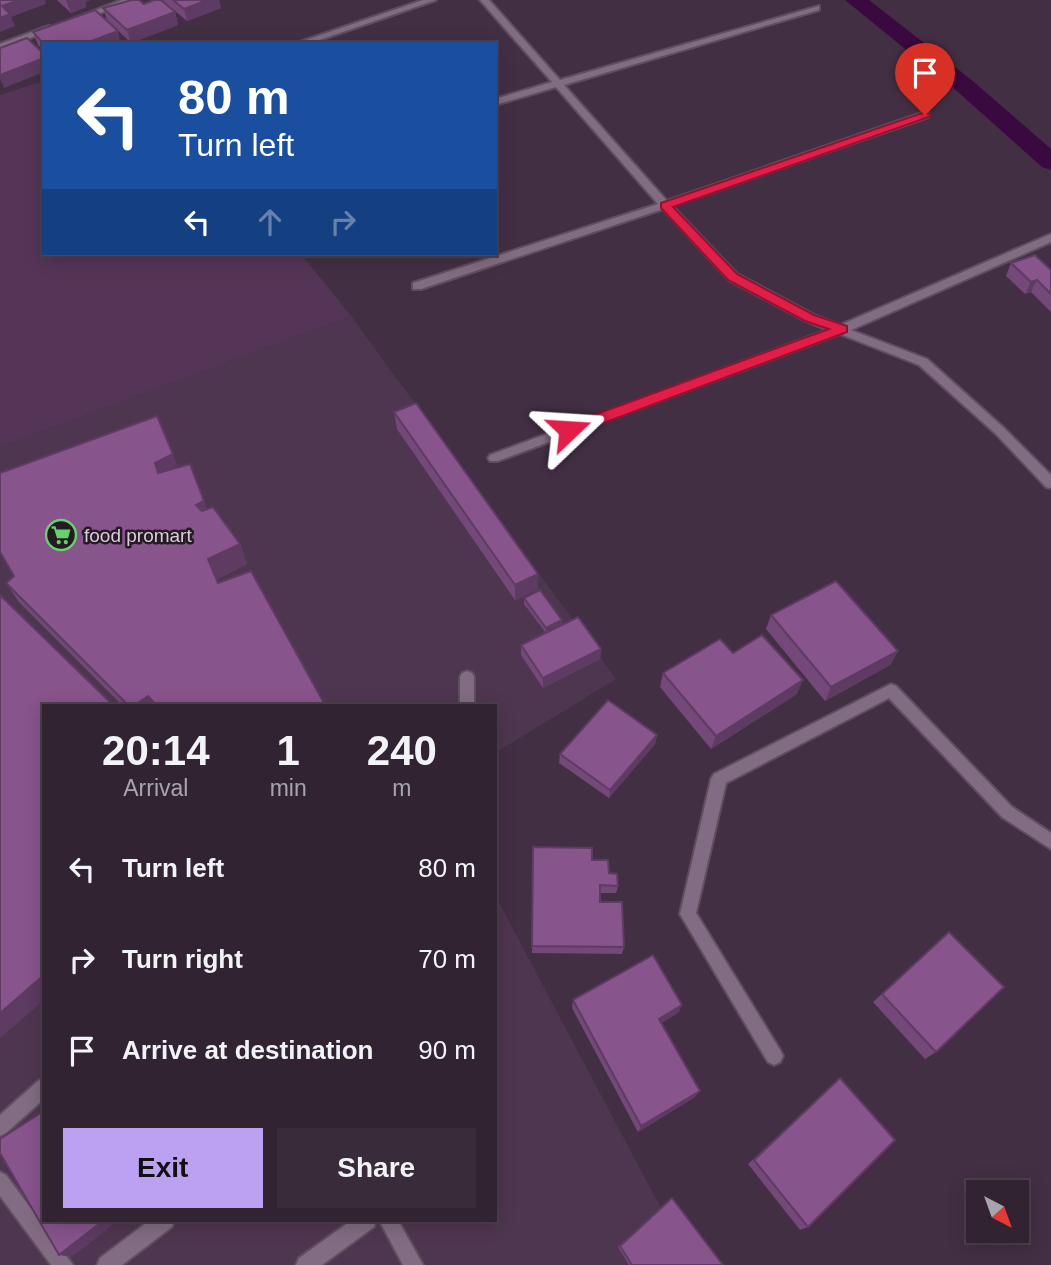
<!DOCTYPE html>
<html lang="en">
<head>
<meta charset="utf-8">
<style>
	body { margin:0; font-family:Helvetica,sans-serif; background:#3a2b3b; color:#f1f3f6; height:100vh; display:flex; flex-direction:column; font-size:26px; white-space:nowrap }
	* { box-sizing:border-box; margin:0 }
	p { font-size:23px; color:#a8a4ac }
	.icon { flex:none; width:38px; height:38px; fill:none; stroke:currentColor; stroke-width:2; stroke-linecap:round; stroke-linejoin:round }
	.map { position:relative; flex:1; overflow:hidden }
	.side { position:absolute; left:42px; top:704px; width:455px; height:518px; display:flex; flex-direction:column; background:#322333; border-radius:0px; box-shadow:0 4px 18px #0003,0 0 0 2px #4d404e }
	.side>* { flex:none }
	.banner { position:absolute; left:42px; top:42px; width:455px; height:214px; border-radius:0px; box-shadow:0 4px 18px #0003,0 0 0 2px #4d404e; background:#1a4fa0; color:#fff; overflow:hidden }
	.needle { width:46px; rotate:139deg }
	.buttons { position:absolute; left:966px; top:1180px; display:grid; gap:14px }
	.buttons a { display:grid; place-items:center; width:63px; height:63px; border-radius:0px; background:#322333; box-shadow:0 4px 18px #0003,0 0 0 2px #4d404e; font-size:35px }
	.pin { position:absolute; display:grid; place-items:center; width:60px; height:60px; color:#fff; margin:-72px -30px; border-radius:50% 50% 50% 0; rotate:-45deg; box-shadow:0 0 7px #0007 }
	.pin .icon { rotate:45deg }
	.me { position:absolute; width:77px; margin:-38px; rotate:70deg; stroke-linejoin:round; filter:drop-shadow(0 0 5px #0008) }
	.turn { display:flex; align-items:center; gap:24px; height:147px; padding:0 21px; font-size:32px }
	.turn .icon { width:91px; height:91px; stroke-width:2.5 }
	.turn b { display:block; font-size:49px; line-height:60px }
	.lanes { display:flex; align-items:center; height:66px; padding:0 21px; background:#0003; justify-content:center; gap:35px; direction:ltr }
	.lanes .off { opacity:.35 }
	.eta { display:flex; justify-content:space-evenly; align-items:center; height:119px; text-align:center }
	.eta b { font-size:42px; font-weight:800; line-height:49px }
	.action { display:flex; gap:14px; margin-top:auto; padding:14px 21px }
	.action a { flex:1; height:80px; border-radius:0px; background:#bca0f2; color:#111; font-size:28px; font-weight:800; line-height:80px; text-align:center }
	.action a+a { background:#3a2b3b; color:#f1f3f6 }
	ul { padding:0; list-style:none }
	li { display:flex; align-items:center; gap:21px; height:91px; padding:0 21px }
	li div { flex:1 }
	li b { display:block; font-size:26px }
	li em { font-style:normal }
	.map>svg:first-child { display:block }
</style>
</head>
<body>
<div class="map">
<svg width="1051" height="1265" viewBox="0 0 1051 1265">
	<rect width="100%" height="100%" fill="#432f44"/>
	<polygon fill="#4f3650" points="351,316 616,679 495,753 495,705 44,705 44,1220 495,1220 495,895 665,1216 641,1265 0,1265 0,447"/>
	<polygon fill="#553557" points="44,81 44,254 301,254 351,316 0,447 0,95"/>
	<g fill="none" stroke-linecap="round" stroke-linejoin="round">
		<polygon fill="#3a093f" fill-rule="evenodd" points="845,0 869,0 974,82 1051,149 1051,170 1042,167 958,92"/>
		<g stroke="#5e4e5e" stroke-width="4">
			<g id="lane">
				<polygon points="467,671 472,673 474,677 474,705 460,705 460,677 462,673"/>
				<polygon points="44,1078 44,1099 6,1133 0,1136 0,1115 38,1081"/>
				<polygon points="0,1172 6,1175 73,1265 51,1265 0,1196"/>
				<polygon points="150,1220 174,1220 172,1227 122,1265 97,1265 100,1258"/>
				<polygon points="352,1220 376,1220 374,1227 322,1265 296,1265 299,1258"/>
				<polygon points="379,1220 398,1220 423,1265 403,1265"/>
			</g>
		</g>
		<g stroke="#5e4e5e" stroke-width="4">
			<g id="street">
				<polygon points="122,0 134,0 83,20 75,18"/>
				<polygon points="423,0 436,0 308,44 294,44"/>
				<polygon points="480,0 489,0 560,80 819,6 819,10 564,85 667,201 922,113 928,113 928,117 672,206 737,274 814,315 840,325 1051,234 1051,242 851,330 927,359 1004,428 1051,475 1051,488 1046,487 996,434 919,365 840,334 498,461 490,461 488,458 490,455 828,330 806,321 729,280 663,209 421,289 413,289 413,283 658,204 556,87 495,105 495,99 552,82"/>
				<polygon points="48,26 56,28 0,50 0,44"/>
				<polygon points="891,684 896,686 1012,807 1051,833 1051,849 1002,817 889,698 726,783 696,913 780,1050 783,1056 780,1062 774,1065 768,1062 680,914 711,779 714,774"/>
			</g>
		</g>
		<use href="#lane" fill="#826c83" fill-rule="evenodd"/>
		<use href="#street" fill="#826c83" fill-rule="evenodd"/>
	</g>
	<g fill="#744878">
		<polygon points="57,0 90,0 85,2 86,7 71,13"/>
		<polygon points="162,0 219,0 221,8 187,21"/>
		<polygon points="144,4 175,12 178,25 131,43 107,20 103,8"/>
		<polygon points="33,32 122,44 44,44 44,51 38,45"/>
		<polygon points="1011,263 1051,270 1051,312 1031,292 1025,294 1006,276"/>
		<polygon points="394,412 538,574 538,589 515,600 397,429"/>
		<polygon points="178,467 207,509 240,544 247,564 217,579 218,583 325,705 122,705 19,602 6,583"/>
		<polygon points="524,598 562,625 601,649 600,659 543,688 521,655 521,645 546,633 524,604"/>
		<polygon points="771,615 898,651 890,665 825,701 766,629"/>
		<polygon points="733,653 797,694 711,749 660,687 663,673"/>
		<polygon points="657,735 655,744 609,798 559,763 560,754"/>
		<polygon points="533,847 592,860 609,873 618,886 616,893 600,893 600,902 624,947 622,954 532,953"/>
		<polygon points="949,932 936,1052 925,1059 873,1002"/>
		<polygon points="573,1000 682,1005 678,1013 661,1023 695,1097 638,1132 572,1008"/>
		<polygon points="840,1078 808,1227 800,1230 748,1164 832,1085"/>
		<polygon points="672,1198 723,1265 629,1265 618,1247"/>
	</g>
	<g fill="#5e3b62">
		<polygon points="19,0 45,0 46,4 11,17 15,26 0,32 0,18 2,6"/>
		<polygon points="66,0 90,0 85,2 86,7 71,13"/>
		<polygon points="207,0 219,0 221,8 187,21 184,9"/>
		<polygon points="175,12 178,25 131,43 127,30"/>
		<polygon points="118,31 121,44 84,44"/>
		<polygon points="44,58 44,72 4,88 0,79 0,75"/>
		<polygon points="1037,280 1031,292 1025,294 1031,282"/>
		<polygon points="173,454 181,475 158,473 155,463"/>
		<polygon points="190,464 212,522 196,505"/>
		<polygon points="240,544 247,564 216,579 208,559"/>
		<polygon points="538,574 538,589 515,600 515,585"/>
		<polygon points="562,620 562,625 546,633 546,628"/>
		<polygon points="601,649 600,659 543,688 543,678"/>
		<polygon points="898,651 890,665 825,701 831,687"/>
		<polygon points="803,680 797,694 711,749 716,736"/>
		<polygon points="148,696 154,705 135,705"/>
		<polygon points="657,735 655,744 609,798 610,790"/>
		<polygon points="44,975 44,1000 0,1038 0,1013"/>
		<polygon points="682,1005 678,1013 655,1027 659,1019"/>
		<polygon points="700,1091 695,1097 638,1132 641,1126"/>
		<polygon points="104,1220 119,1220 72,1257 59,1255"/>
	</g>
	<g fill="#87548c" stroke="#5e3b62" stroke-width="2">
		<polygon points="0,0 19,0 2,6 10,14 0,18"/>
		<polygon points="132,0 139,0 144,4 154,0 161,0 175,12 127,30 103,8"/>
		<polygon points="173,0 207,0 184,9"/>
		<polygon points="95,10 118,31 84,44 44,44 33,32"/>
		<polygon points="27,38 44,54 44,58 0,75 0,48"/>
		<polygon points="1035,255 1051,270 1051,294 1037,280 1031,282 1011,263"/>
		<polygon points="416,403 538,574 515,585 394,412"/>
		<polygon points="157,416 173,454 155,463 158,473 190,464 204,501 196,505 202,511 213,507 240,544 208,559 218,583 251,571 325,705 156,705 148,696 135,705 128,705 6,583 14,576 0,552 0,473"/>
		<polygon points="836,581 898,651 831,687 771,615"/>
		<polygon points="540,590 562,620 546,628 524,598"/>
		<polygon points="0,595 113,705 44,705 44,975 0,1013"/>
		<polygon points="578,617 601,649 543,678 521,645"/>
		<polygon points="762,635 803,680 716,736 663,673 720,639 733,653"/>
		<polygon points="608,700 657,735 610,790 560,754"/>
		<polygon points="533,847 592,848 592,860 608,860 609,873 617,874 618,886 600,885 600,902 622,902 624,947 532,946"/>
		<polygon points="949,932 1004,987 936,1052 882,994"/>
		<polygon points="653,955 682,1005 659,1019 700,1091 641,1126 573,1000"/>
		<polygon points="840,1078 895,1140 808,1227 754,1160"/>
		<polygon points="44,1111 44,1220 104,1220 59,1255 0,1153 0,1139"/>
		<polygon points="672,1198 723,1265 632,1265 620,1246"/>
	</g>
	<polygon fill="#e11d48" stroke="#92132f" stroke-width="2" points="925,112 931,115 929,117 673,207 737,274 814,315 847,326 847,332 574,434 564,434 564,426 829,329 805,321 728,280 661,208 661,203"/>
	<defs>
		<g id="supermarket-ring" transform="scale(1.575)"><circle r="9.5" fill="#241b25" stroke="#64d468" stroke-width="1.5"/><path d="M-6-5.5h2.5l.6 2H6L4.5 2H-2.5L-4.4-4H-6ZM-1.5 3.2a1.3 1.3 0 1 0 .1 0ZM3 3.2a1.3 1.3 0 1 0 .1 0Z" fill="#64d468"/></g>
	</defs>
	<g fill-rule="evenodd">
		<use href="#supermarket-ring" x="61" y="535"/>
	</g>
	<g text-anchor="middle" dominant-baseline="central" stroke-width="5" stroke-linejoin="round" paint-order="stroke">
		<g font-size="19" fill="#d9cdd9" stroke="#241b25" text-anchor="start">
			<text x="84" y="535">food promart</text>
		</g>
	</g>
</svg>
<div class="buttons">
<a><svg class="needle" viewBox="-14 -14 28 28"><path d="M0-13l5 13h-10z" fill="#e53935"/><path d="M0 13l5-13h-10z" fill="#a8a4ac"/></svg></a>
</div>
<div class="pin" style="left:925px;top:115px;background:#d93025"><svg class="icon" aria-label="arrive" viewBox="0 0 24 24"><path d="M6 21V4h12l-3 4 3 4H6"/></svg></div>
<svg class="me" style="left:569px;top:430px" viewBox="-20 -20 40 40"><path d="M0-17L14 15 0 8-14 15z" fill="#e11d48" stroke="#fff" stroke-width="4"/></svg>
<div class="banner">
<div class="turn"><svg class="icon" aria-label="left" viewBox="0 0 24 24"><path d="M17 20v-9H6M10 6l-5 5 5 5"/></svg><div><b>80 m</b>Turn left</div></div>
<div class="lanes"><svg class="icon" aria-label="left" viewBox="0 0 24 24"><path d="M17 20v-9H6M10 6l-5 5 5 5"/></svg><svg class="icon off" aria-label="ahead" viewBox="0 0 24 24"><path d="M12 20V5M6 11l6-6 6 6"/></svg><svg class="icon off" aria-label="right" viewBox="0 0 24 24"><path d="M7 20v-9h11M14 6l5 5-5 5"/></svg></div>
</div>
<section class="side">
<div class="eta">
<div><b>20:14</b><p>Arrival</p></div>
<div><b>1</b><p>min</p></div>
<div><b>240</b><p>m</p></div>
</div>
<ul>
<li><svg class="icon" aria-label="left" viewBox="0 0 24 24"><path d="M17 20v-9H6M10 6l-5 5 5 5"/></svg><div><b>Turn left</b></div><em>80 m</em></li>
<li><svg class="icon" aria-label="right" viewBox="0 0 24 24"><path d="M7 20v-9h11M14 6l5 5-5 5"/></svg><div><b>Turn right</b></div><em>70 m</em></li>
<li><svg class="icon" aria-label="arrive" viewBox="0 0 24 24"><path d="M6 21V4h12l-3 4 3 4H6"/></svg><div><b>Arrive at destination</b></div><em>90 m</em></li>
</ul>
<div class="action"><a>Exit</a><a>Share</a></div>
</section>
</div>
</body>
</html>
